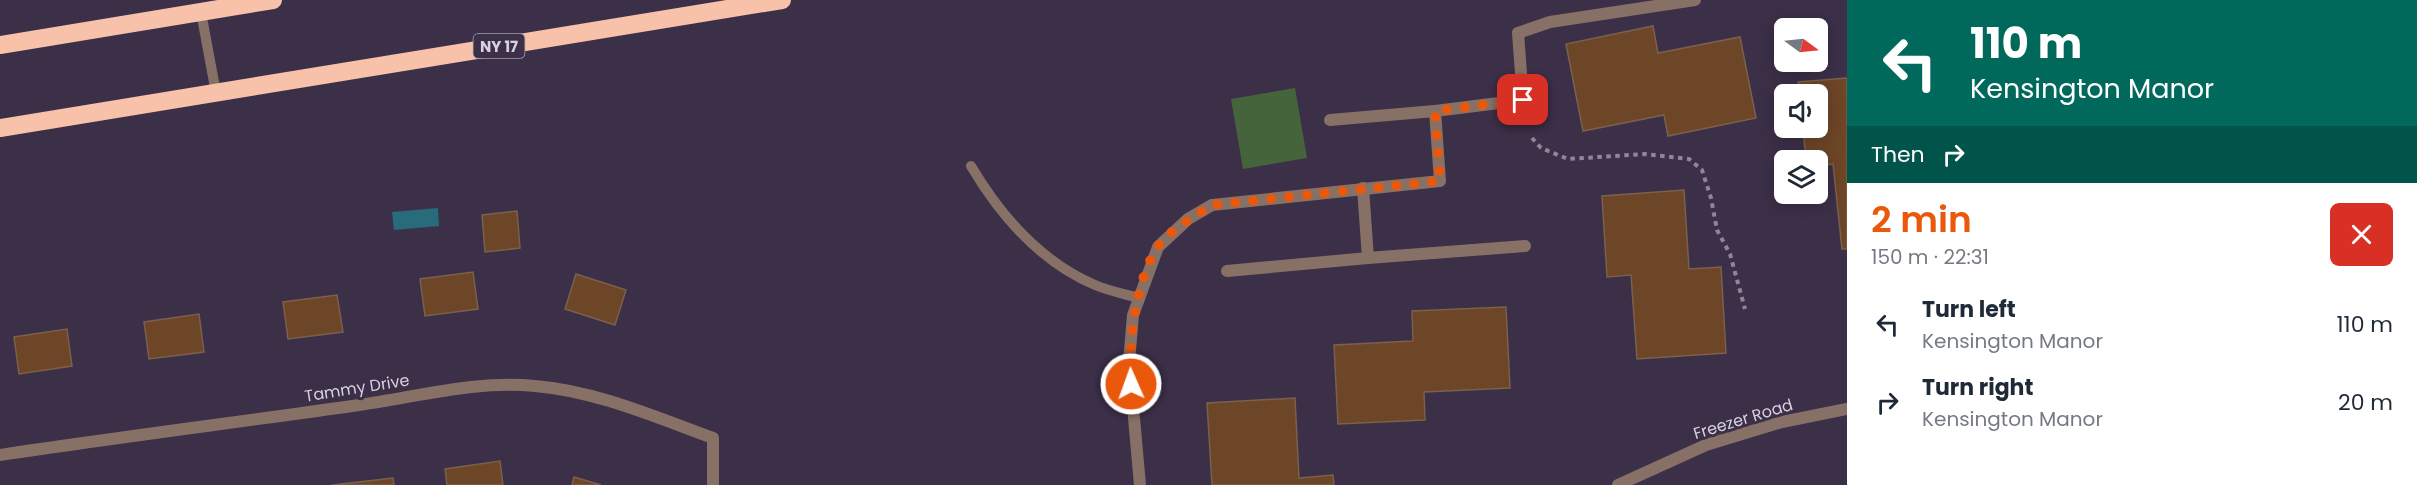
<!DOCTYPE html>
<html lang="en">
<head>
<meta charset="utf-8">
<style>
	body { margin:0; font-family:Poppins,sans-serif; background:#f2f2f3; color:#1f2937; height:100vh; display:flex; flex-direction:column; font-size:22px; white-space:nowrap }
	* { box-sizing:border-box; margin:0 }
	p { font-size:20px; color:#747a83 }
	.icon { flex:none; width:33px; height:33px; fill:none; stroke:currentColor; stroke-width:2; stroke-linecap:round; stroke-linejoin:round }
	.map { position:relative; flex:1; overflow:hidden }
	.side { display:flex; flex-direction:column; background:#fff; width:570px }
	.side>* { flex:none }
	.banner { background:#00695c; color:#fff; overflow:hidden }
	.needle { width:39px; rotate:105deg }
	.fabs { position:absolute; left:1774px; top:18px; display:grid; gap:12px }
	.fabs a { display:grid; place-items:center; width:54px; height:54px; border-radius:9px; background:#fff; box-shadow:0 3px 15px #0003; font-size:30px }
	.pin { position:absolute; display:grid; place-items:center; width:51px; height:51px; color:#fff; margin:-26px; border-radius:12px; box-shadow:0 3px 9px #0006 }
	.me { position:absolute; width:66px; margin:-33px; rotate:358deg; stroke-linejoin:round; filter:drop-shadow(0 0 4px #0008) }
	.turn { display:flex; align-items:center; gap:21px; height:126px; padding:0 24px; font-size:27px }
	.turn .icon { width:78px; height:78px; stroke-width:2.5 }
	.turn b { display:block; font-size:42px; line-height:51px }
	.then { display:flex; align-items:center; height:57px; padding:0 24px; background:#0003; gap:12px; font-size:22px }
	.round { display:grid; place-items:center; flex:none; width:63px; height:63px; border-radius:9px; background:#f2f2f3 }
	.summary { display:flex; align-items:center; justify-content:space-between; height:102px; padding:0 24px }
	h1 { font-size:36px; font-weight:600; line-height:45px; color:#ea580c }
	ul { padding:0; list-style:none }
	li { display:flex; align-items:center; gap:18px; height:78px; padding:0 24px }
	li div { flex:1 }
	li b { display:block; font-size:22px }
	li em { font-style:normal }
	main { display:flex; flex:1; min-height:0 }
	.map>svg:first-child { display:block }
</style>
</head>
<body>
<main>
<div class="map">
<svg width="1847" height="485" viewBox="0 0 1847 485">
	<rect width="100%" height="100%" fill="#3c2f48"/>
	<polygon fill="#45643c" points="1295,88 1307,158 1243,169 1231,99"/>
	<polygon fill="#286c7c" points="438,208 439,226 394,230 392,212"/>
	<g fill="#6d4527" stroke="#7b604d" stroke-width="1.5">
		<polygon points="1653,26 1658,53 1740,37 1756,118 1668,136 1664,115 1583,131 1566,44"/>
		<polygon points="1847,78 1847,249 1842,249 1833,164 1818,166 1818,160 1806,160 1803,128 1818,128 1818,94 1799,94 1798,82"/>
		<polygon points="1684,190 1689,269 1721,267 1726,353 1637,359 1631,275 1607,277 1602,196"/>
		<polygon points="517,211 520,248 485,252 482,215"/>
		<polygon points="473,272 478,309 425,316 420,279"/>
		<polygon points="576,274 626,290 615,325 565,309"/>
		<polygon points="337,295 343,332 288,339 283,302"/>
		<polygon points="1506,307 1510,388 1424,392 1425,420 1338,424 1334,345 1413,341 1412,311"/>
		<polygon points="199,314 204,352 149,359 144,322"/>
		<polygon points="67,329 72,366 19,374 14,337"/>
		<polygon points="1295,398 1299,478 1333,475 1334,485 1212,485 1207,403"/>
		<polygon points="500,461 503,485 447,485 445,469"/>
		<polygon points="574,477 601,485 572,485"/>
		<polygon points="393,478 394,485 332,485"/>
	</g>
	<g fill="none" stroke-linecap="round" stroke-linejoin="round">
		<polyline stroke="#90869a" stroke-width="4" stroke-dasharray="4.5 4.5" stroke-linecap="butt" points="1532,138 1541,148 1568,159 1645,154 1689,159 1702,170 1711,198 1717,230 1730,254 1745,309"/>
		<g stroke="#877167" stroke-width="10">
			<polyline points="201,12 216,93"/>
			<path d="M971,166C1000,215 1041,262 1095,285C1109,291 1125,294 1139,298"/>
		</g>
		<g stroke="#877167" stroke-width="12">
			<polyline points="1330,120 1435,111 1523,100 1518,33 1550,22 1695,0"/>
			<polyline points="1368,258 1525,246"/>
			<polyline points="1227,271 1368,258 1363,188"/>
			<path d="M0,455C120,437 240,422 359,405C417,397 476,380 535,386C596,391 655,417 713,438V485"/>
			<polyline points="1140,485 1129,362 1133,315 1158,247 1188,219 1212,205 1440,181 1435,111"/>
			<polyline points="1618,485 1706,445 1782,422 1847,409"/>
		</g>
		<g stroke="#f8c1a9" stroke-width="18">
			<polyline points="0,45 273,0"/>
			<polyline points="0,128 782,0"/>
		</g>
	</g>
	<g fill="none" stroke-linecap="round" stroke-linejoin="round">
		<path stroke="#ea580c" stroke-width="10" stroke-dasharray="0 18" d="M1131,384C1128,344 1135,283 1157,248C1168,231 1195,216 1212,205L1440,181L1435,111L1523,100"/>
	</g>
	<g text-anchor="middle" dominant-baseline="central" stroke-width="6" stroke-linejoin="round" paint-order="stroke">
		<rect fill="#3c2f48" stroke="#a8a0b2" stroke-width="1.5" x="473.5" y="34" width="51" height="24" rx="4.5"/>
		<g font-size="15" font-weight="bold" fill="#d7d0e0">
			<text x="499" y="46">NY 17</text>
		</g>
		<g font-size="16" fill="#d7d0e0" stroke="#3c2f48">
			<text transform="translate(357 388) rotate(-9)">Tammy Drive</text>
			<text transform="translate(1743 419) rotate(-17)">Freezer Road</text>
		</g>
	</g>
</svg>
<div class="fabs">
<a><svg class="needle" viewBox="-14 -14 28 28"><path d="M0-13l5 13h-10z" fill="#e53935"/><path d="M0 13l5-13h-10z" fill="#747a83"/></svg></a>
<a><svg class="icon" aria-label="sound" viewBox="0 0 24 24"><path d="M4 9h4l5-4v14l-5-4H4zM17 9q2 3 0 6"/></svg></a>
<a><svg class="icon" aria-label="layers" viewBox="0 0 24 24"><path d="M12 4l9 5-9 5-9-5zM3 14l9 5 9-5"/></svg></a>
</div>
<div class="pin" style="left:1523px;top:100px;background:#d93025"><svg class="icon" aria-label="arrive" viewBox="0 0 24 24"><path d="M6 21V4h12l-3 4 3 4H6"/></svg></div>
<svg class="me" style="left:1131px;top:384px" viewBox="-20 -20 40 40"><circle r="17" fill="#ea580c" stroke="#fff" stroke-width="3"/><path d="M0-11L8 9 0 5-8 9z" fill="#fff"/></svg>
</div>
<section class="side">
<div class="banner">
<div class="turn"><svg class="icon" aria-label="left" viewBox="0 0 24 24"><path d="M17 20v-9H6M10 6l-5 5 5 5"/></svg><div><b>110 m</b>Kensington Manor</div></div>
<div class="then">Then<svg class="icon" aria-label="right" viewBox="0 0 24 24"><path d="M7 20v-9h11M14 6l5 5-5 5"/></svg></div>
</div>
<div class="summary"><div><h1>2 min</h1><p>150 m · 22:31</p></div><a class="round" style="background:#d93025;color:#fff"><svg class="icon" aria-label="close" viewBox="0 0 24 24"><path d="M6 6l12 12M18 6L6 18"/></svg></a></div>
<ul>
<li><svg class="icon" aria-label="left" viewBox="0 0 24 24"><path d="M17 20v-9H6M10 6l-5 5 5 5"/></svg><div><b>Turn left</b><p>Kensington Manor</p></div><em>110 m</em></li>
<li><svg class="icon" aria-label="right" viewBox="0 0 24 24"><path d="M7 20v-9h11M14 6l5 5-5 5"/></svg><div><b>Turn right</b><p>Kensington Manor</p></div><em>20 m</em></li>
</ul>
</section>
</main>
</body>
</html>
